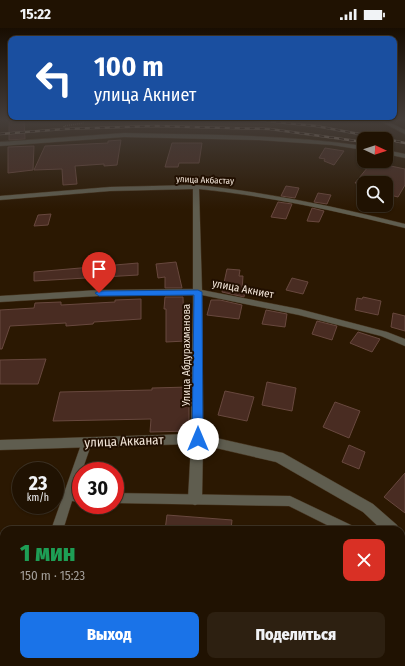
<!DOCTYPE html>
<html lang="ru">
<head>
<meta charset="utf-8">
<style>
	body { margin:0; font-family:"Fira Sans Condensed",sans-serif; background:#2d2011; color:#f1f3f6; height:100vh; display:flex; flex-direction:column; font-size:15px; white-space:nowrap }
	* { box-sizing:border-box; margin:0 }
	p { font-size:13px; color:#a29e99 }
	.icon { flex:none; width:22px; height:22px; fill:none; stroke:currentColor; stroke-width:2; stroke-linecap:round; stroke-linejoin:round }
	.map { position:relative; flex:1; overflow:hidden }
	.side { position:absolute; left:0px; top:498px; width:405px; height:140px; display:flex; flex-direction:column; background:#201202; border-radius:12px 12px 0 0; box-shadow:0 1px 3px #0004,0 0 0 1px #3d3224 }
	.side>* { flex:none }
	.banner { position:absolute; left:8px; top:8px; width:389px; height:84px; border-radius:8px; box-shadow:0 1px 3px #0004,0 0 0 1px #3d3224; background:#1a4fa0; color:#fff; overflow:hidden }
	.needle { width:26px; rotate:94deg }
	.fabs { position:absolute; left:357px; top:104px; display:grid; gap:8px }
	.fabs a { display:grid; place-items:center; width:36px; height:36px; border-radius:8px; background:#201202; box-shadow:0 1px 3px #0004,0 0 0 1px #3d3224; font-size:20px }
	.speed { position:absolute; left:12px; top:434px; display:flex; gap:8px; font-size:20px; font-weight:700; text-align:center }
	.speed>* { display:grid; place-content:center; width:52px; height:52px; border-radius:50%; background:#201202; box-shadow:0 1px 3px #0004,0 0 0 1px #3d3224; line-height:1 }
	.speed small { font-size:10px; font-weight:400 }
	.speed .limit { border:6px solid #d22; background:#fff; color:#111 }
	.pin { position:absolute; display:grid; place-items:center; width:34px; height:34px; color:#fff; margin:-41px -17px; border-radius:50% 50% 50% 0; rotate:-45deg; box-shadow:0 0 4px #0007 }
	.pin .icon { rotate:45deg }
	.me { position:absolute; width:44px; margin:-22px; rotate:0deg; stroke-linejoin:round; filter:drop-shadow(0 0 3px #0008) }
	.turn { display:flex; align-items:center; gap:14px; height:84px; padding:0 20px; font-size:18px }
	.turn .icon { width:52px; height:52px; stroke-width:2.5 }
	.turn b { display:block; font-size:28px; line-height:34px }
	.round { display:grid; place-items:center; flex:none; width:42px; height:42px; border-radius:8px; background:#2d2011 }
	.summary { display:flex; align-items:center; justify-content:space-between; height:68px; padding:0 20px }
	h1 { font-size:24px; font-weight:800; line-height:30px; color:#1e9e55 }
	.button { display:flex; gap:8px; margin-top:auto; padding:8px 20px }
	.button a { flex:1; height:46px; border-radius:8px; background:#1a73e8; color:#fff; font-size:16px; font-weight:800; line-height:46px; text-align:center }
	.button a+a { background:#2d2011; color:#f1f3f6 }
	.status { display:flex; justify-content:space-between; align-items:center; height:28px; padding:0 20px; background:#201202; direction:ltr }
	.status svg { height:11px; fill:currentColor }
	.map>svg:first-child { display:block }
</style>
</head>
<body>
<div class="status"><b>15:22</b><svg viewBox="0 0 49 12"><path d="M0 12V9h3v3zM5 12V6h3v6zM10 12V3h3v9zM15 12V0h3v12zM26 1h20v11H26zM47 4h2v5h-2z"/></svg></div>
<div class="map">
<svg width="405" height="638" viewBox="0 0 405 638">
	<rect width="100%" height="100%" fill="#2b1802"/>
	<g fill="#492c22" stroke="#68483e">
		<polygon points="24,92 25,111 9,112 9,94"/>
		<polygon points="121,112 117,137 104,138 104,136 75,138 77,156 63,157 62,141 34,142 45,118 108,115 108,113"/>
		<polygon points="172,115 202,115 199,135 179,135 178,139 165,139"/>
		<polygon points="34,118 33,142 8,145 8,119"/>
		<polygon points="325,120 344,123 334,137 324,133 325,131 319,130"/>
		<polygon points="372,134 405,141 405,157 398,169 386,166 386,155 355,155"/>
		<polygon points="286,158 299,160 295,170 281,168"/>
		<polygon points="318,165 331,167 327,176 314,174"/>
		<polygon points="278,174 292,176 286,191 271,189"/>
		<polygon points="312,180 324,183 319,194 307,193"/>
		<polygon points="51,186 48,197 34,198 38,187"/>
		<polygon points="176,234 182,260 165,260 165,249 158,250 156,236"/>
		<polygon points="138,235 138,247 34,253 34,244"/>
		<polygon points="227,241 240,242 239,248 243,248 242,262 245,263 244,269 222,264"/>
		<polygon points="292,250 308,254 303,266 286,262"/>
		<polygon points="165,269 183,269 184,298 186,298 186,313 166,314 166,281 164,281"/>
		<polygon points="363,269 381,273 378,287 355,282 357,270 362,271"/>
		<polygon points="141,271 141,291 94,294 93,296 66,298 66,295 10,298 2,321 0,321 0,282 34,280 35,275 61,274 61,277 115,274 115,272"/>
		<polygon points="211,272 220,272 242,277 239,291 207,287"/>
		<polygon points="266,282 287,286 285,299 262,296"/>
		<polygon points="393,285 405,288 405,303 391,299"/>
		<polygon points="317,293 337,298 332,312 312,306"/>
		<polygon points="358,304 380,311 372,324 350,315"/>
		<polygon points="46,331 38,356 0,356 0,332"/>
		<polygon points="267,354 296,360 292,383 262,377"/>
		<polygon points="189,359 189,403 150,404 151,391 53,393 60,364 152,362 152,360"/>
		<polygon points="225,363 254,369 247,393 218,387"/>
		<polygon points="335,374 360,383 349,410 323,399"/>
		<polygon points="349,417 365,424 359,441 342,434"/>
		<polygon points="405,445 405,485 384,469"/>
		<polygon points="167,487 232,492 231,502 165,502"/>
	</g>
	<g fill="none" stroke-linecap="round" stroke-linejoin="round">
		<g stroke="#473520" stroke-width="1">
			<g id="lane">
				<polygon points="87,410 90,411 92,414 82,443 81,443 75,464 81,464 81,474 72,473 63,502 51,502 82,414 84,411"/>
				<polygon points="115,465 290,468 353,498 355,502 337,502 289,478 115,475"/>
				<polygon points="46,634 61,634 63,638 48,638"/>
				<polygon points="313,634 328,634 326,638 311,638"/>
			</g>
		</g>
		<g stroke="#473520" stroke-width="1">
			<g id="street">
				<polygon points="378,92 385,92 405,102 405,106"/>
				<path d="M124,105C204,107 285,106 364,118V122L332,117L259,112L124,109L0,118V114Z"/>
				<polygon points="386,122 405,126 405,130 386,126"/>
				<path d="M196,157C266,164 337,179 405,196V200C338,183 268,168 199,161L202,262L299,281L387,304L405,311V318L381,308L299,287L202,267L203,407L283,425L373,476L397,497L399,502H382L363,484L276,434L203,417L202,471L200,475L195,477L190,475L188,471L191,416L0,422V412L191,406L193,276V267L99,268L0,274V268L99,262L193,261V161L110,163L0,172V168L110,159Z"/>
				<polygon points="401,504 405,506 405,522 401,520"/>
			</g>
		</g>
		<polyline stroke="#968675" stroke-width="1.5" stroke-dasharray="1 1" stroke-linecap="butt" points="64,101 64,98 83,95 84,92"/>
		<use href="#lane" fill="#5f5d4f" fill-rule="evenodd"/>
		<use href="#street" fill="#5f5d4f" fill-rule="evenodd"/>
		<g stroke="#a0907f" stroke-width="2.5">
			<g id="rail">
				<polyline points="256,92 316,98 386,111"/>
				<polyline points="0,106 64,101 155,98 270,101 364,114"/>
				<polyline points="386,111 405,115"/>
			</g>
		</g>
		<use href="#rail" stroke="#210f00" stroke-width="1.5" stroke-dasharray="5" stroke-linecap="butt"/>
	</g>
	<linearGradient id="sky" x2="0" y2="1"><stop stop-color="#180d01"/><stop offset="0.51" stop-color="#443d39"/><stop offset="1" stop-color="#443d39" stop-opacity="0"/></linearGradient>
	<rect width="405" height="181" fill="url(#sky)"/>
	<polygon fill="#1a73e8" stroke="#114b97" points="198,262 202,264 203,411 202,414 198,415 194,414 192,411 194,267 99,268 95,265 99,263"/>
	<g text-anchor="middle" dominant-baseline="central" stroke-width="4" stroke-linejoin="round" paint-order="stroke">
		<g font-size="9" fill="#f3e6d9" stroke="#210f00">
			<text transform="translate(205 152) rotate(2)">улица Акбастау</text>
		</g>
		<g font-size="11" fill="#f3e6d9" stroke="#210f00">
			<text transform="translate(243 261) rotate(11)">улица Акниет</text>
			<text transform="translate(186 327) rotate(-90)">Улица Абдурахманова</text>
		</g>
		<g font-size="13" fill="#f3e6d9" stroke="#210f00">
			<text transform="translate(124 413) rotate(-2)">улица Акканат</text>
		</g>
	</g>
</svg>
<div class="fabs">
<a><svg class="needle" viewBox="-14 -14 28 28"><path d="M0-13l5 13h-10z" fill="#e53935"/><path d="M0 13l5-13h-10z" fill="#a29e99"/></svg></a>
<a><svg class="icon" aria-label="search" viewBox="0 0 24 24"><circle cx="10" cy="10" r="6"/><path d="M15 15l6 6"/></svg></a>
</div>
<div class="speed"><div>23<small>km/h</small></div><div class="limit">30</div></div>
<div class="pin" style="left:99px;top:265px;background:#d93025"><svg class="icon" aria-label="arrive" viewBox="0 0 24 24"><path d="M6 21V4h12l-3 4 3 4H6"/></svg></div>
<svg class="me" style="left:198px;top:411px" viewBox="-20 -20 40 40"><circle r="19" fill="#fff"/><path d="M0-13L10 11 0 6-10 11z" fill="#1a73e8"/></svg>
<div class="banner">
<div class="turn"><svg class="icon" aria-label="left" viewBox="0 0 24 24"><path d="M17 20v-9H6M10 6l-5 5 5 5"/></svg><div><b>100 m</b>улица Акниет</div></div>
</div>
<section class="side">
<div class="summary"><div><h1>1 мин</h1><p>150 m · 15:23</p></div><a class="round" style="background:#d93025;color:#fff"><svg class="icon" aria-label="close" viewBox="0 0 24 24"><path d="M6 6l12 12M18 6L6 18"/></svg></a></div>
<div class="button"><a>Выход</a><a>Поделиться</a></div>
</section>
</div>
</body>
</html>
